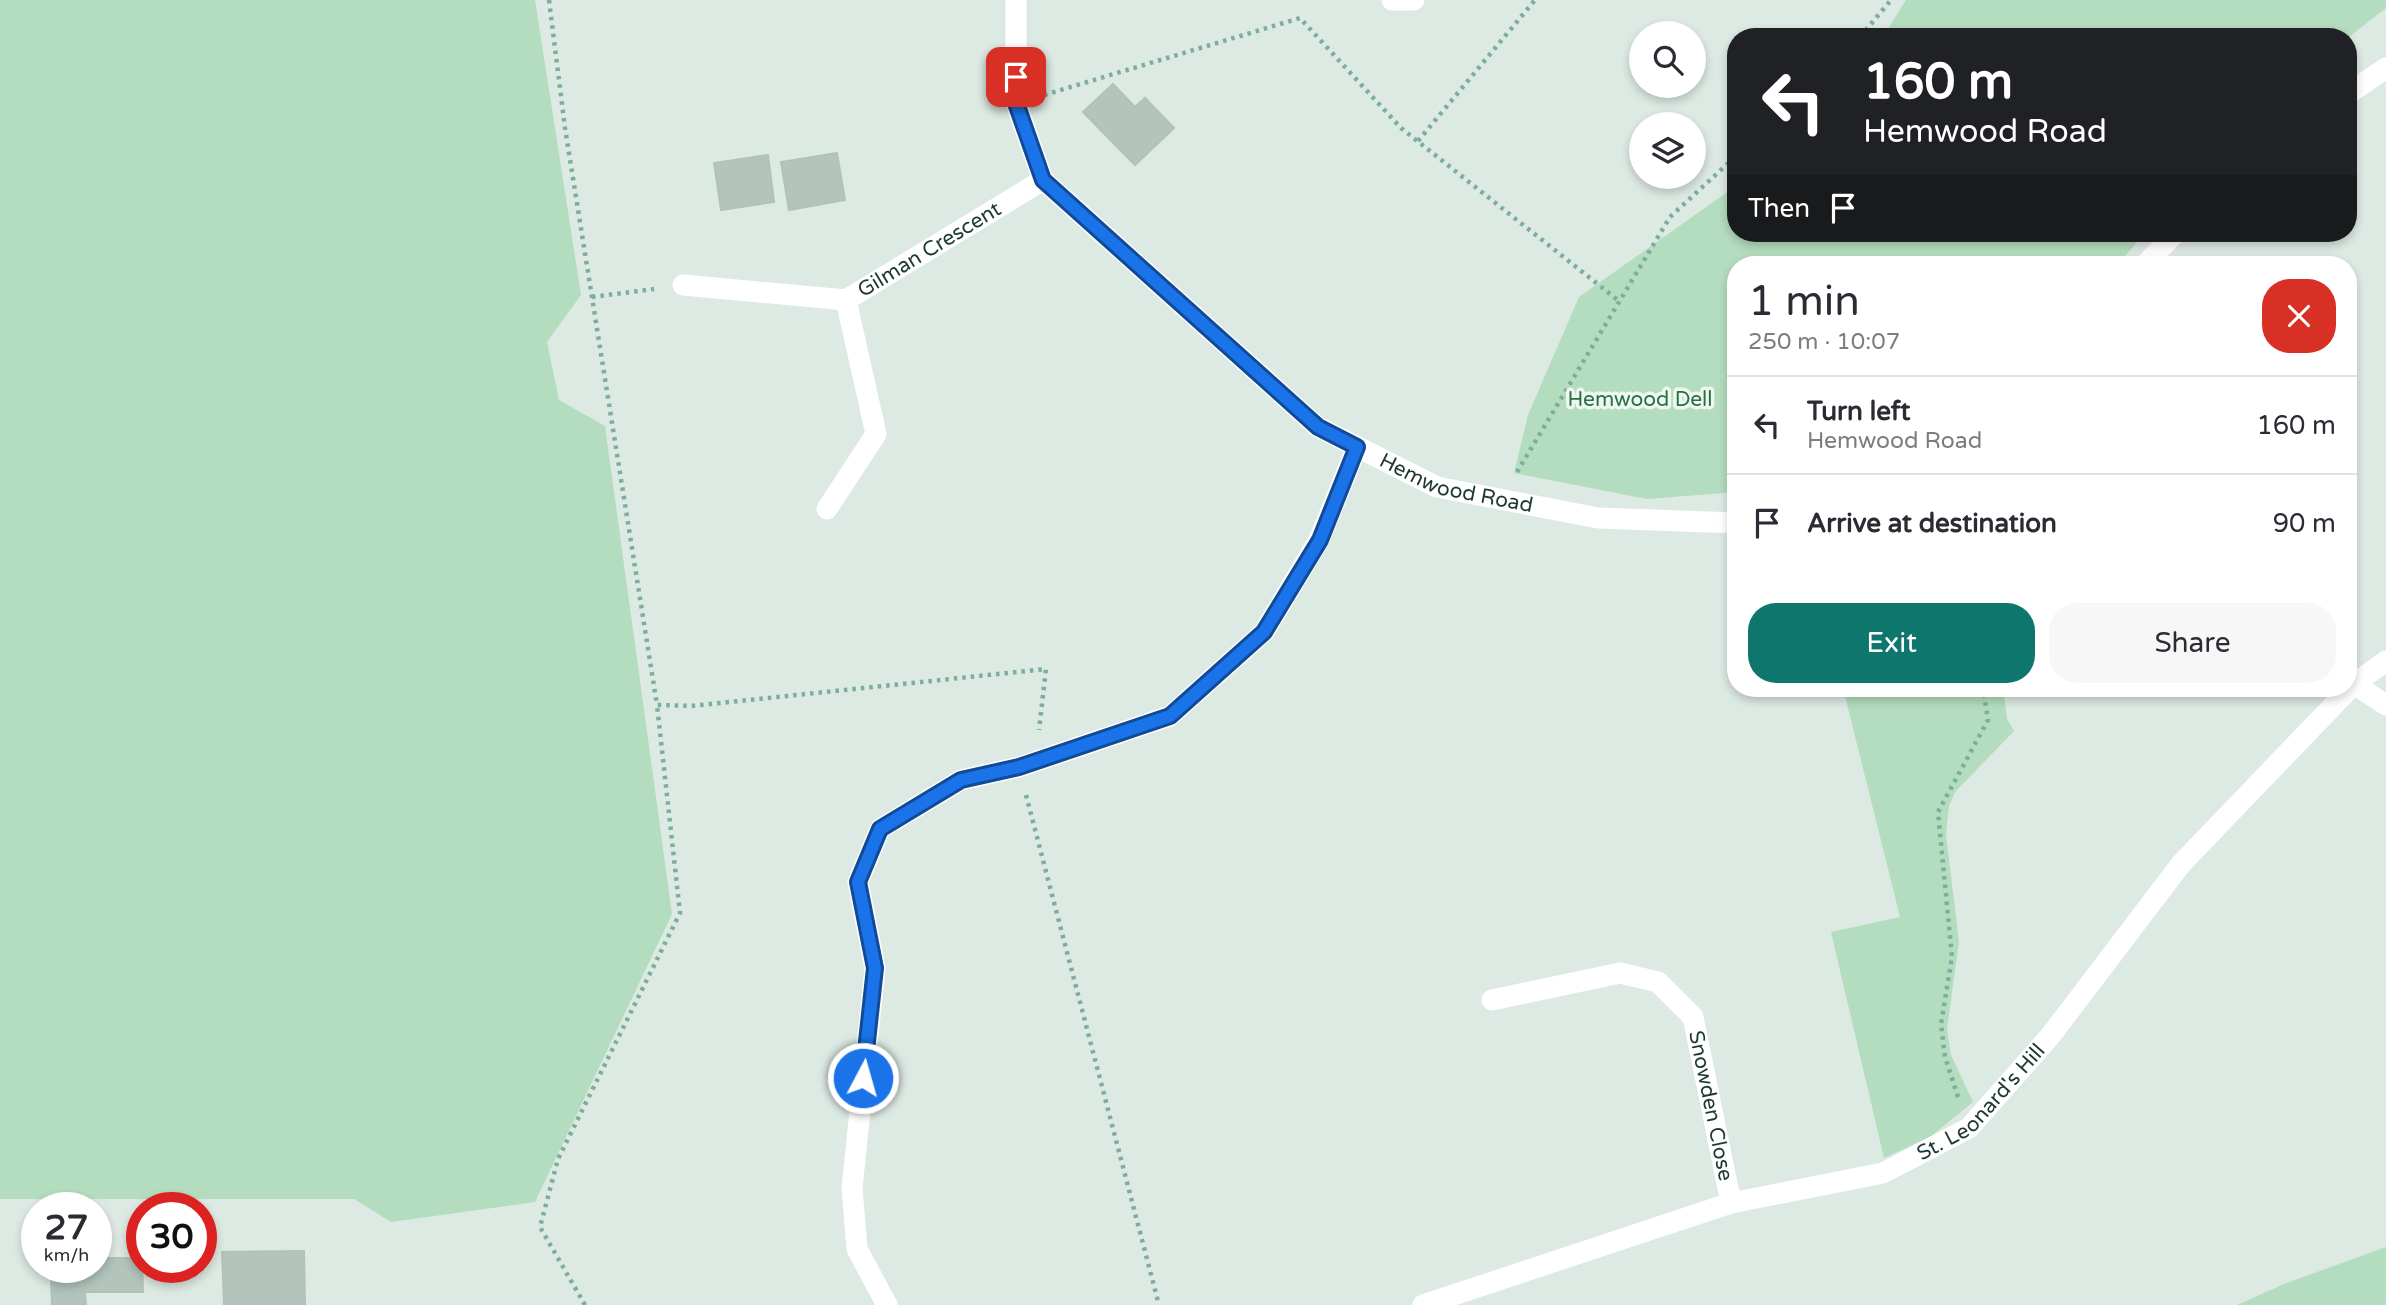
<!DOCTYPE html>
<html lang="en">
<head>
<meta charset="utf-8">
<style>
	body { margin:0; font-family:"Varela Round",sans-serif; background:#f7f7f7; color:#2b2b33; height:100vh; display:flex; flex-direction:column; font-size:26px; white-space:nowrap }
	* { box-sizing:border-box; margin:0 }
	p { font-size:23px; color:#7c7c81 }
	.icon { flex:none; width:38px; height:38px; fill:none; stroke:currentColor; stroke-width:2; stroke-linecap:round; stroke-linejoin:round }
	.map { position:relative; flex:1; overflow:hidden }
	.drawer { position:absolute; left:1727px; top:256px; width:630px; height:441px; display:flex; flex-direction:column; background:#fff; border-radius:28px; box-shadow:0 4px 10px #0003 }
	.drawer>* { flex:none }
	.guide { position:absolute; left:1727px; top:28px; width:630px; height:214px; border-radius:28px; box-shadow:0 4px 10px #0003; background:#202124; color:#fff; overflow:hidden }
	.buttons { position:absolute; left:1629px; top:21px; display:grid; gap:14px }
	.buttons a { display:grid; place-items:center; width:77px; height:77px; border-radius:50%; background:#fff; box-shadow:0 4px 10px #0003; font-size:35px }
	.speed { position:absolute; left:21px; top:1192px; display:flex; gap:14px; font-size:35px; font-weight:700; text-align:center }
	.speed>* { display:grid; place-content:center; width:91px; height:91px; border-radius:50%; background:#fff; box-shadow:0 4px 10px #0003; line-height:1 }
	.speed small { font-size:18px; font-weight:400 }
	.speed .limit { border:10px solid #d22; background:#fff; color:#111 }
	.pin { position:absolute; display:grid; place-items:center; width:60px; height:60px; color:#fff; margin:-30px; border-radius:14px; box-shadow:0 4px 10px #0006 }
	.me { position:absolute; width:77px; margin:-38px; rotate:6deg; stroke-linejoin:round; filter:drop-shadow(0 0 5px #0008) }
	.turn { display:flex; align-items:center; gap:24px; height:147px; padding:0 21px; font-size:32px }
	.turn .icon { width:91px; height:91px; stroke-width:2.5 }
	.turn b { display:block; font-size:49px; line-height:60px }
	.then { display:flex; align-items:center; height:66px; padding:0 21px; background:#0003; gap:14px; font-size:26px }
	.round { display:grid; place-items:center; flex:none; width:74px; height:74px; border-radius:28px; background:#f7f7f7 }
	.overview { display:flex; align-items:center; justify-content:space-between; height:119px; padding:0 21px }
	h1 { font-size:42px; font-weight:600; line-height:52px }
	.action { display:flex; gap:14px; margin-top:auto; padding:14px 21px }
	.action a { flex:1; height:80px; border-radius:28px; background:#0f766e; color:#fff; font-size:28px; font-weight:600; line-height:80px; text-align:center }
	.action a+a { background:#f7f7f7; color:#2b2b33 }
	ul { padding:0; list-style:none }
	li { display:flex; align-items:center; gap:21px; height:98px; padding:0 21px; border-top:2px solid #e1e1e2 }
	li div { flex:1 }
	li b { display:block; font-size:26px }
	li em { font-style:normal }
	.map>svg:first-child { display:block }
</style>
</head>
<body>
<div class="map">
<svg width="2386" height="1305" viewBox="0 0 2386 1305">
	<rect width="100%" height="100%" fill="#dde9e3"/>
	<g fill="#b4dcbe">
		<polygon points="0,0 535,0 581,295 547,342 559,400 605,426 672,914 535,1202 391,1222 354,1199 0,1199"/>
		<polygon points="1906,0 2386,0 2386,8 2349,37 1883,37"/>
		<polygon points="1736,186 1736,233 2144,233 2119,264 1736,264 1736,492 1647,499 1514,473 1528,415 1579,297"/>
		<polygon points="1843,688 2003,688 2007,719 2014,731 1955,792 1949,806 1946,834 1959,942 1947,1029 1951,1055 1973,1102 1930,1137 1884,1158 1831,932 1900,917"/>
		<polygon points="2386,1247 2386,1305 2237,1305 2284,1284"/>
	</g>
	<g fill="#b2c4bc" stroke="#afc3ba" stroke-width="2">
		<polygon points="1113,84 1135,107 1145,98 1174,128 1135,165 1083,112"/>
		<polygon points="837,153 845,200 789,210 781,162"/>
		<polygon points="768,155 774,202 721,210 714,163"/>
		<polygon points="304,1251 305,1305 224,1305 222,1252"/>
		<polygon points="96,1258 142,1258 143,1292 85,1292 86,1305 52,1305 51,1277 85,1277 85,1267 96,1267"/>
	</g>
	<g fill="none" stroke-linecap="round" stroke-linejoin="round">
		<g stroke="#7cae9d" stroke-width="4.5" stroke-dasharray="3.5 5" stroke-linecap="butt">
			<polyline points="549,0 565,128 657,705 691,706 1046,669 1039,730"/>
			<polyline points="1860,37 1891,0"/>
			<polyline points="1044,95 1300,18 1401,128 1619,301"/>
			<polyline points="1418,141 1535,0"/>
			<polyline points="592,297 654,289"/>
			<polyline points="1517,472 1670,217 1736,156"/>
			<polyline points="1026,795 1159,1305"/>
			<polyline points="1958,1097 1945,1057 1941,1024 1952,957 1938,812 1988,720 1983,688"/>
			<polyline points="585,1305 540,1227 558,1159 680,913 657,705"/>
		</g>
		<g stroke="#fff" stroke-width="21">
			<path id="s1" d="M1016,0V103L1043,180L1318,427L1437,487L1598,518L1736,523"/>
			<polyline points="1392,0 1414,0"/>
			<polyline points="2348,94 2386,68"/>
			<polyline points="2146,264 2175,233"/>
			<path id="s2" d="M683,285L846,300L1043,180"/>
			<polyline points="827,509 876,434 846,300"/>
			<polyline points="2354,684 2386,705"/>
			<path id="s3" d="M1492,1000L1620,973L1658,982L1693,1017L1731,1203"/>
			<polyline points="887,1305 857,1249 852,1188 875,968 858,882 880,829 961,780 1019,767 1170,716 1264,632 1319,540 1357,447"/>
			<path id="s4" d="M1423,1305L1731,1203L1883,1173L1969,1128L2051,1035L2181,864L2354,684L2386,661"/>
		</g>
	</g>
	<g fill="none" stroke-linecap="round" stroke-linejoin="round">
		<g stroke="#114b97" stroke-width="18">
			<polyline id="route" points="863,1078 875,968 858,882 880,829 961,780 1019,767 1170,716 1264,632 1320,540 1357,447 1318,427 1043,180 1016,103 1016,77"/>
		</g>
		<use href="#route" stroke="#1a73e8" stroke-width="12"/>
	</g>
	<g text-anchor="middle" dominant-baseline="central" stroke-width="7" stroke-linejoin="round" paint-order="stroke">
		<g font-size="21" fill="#1e3931" stroke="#edf6f1">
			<text stroke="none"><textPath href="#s2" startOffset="261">Gilman Crescent</textPath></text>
			<text stroke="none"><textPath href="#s1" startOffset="705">Hemwood Road</textPath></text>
			<text stroke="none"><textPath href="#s4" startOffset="602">St. Leonard's Hill</textPath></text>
			<text stroke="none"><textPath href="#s3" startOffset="310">Snowden Close</textPath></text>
		</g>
		<g font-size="21" fill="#287042" stroke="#edf6f1">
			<text x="1640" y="399">Hemwood Dell</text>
		</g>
	</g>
</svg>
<div class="buttons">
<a><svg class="icon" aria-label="search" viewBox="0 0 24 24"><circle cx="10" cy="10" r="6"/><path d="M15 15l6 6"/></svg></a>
<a><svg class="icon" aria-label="layers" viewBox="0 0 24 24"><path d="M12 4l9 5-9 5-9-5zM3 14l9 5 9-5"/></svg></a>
</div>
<div class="speed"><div>27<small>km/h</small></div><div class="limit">30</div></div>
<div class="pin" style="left:1016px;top:77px;background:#d93025"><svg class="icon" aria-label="arrive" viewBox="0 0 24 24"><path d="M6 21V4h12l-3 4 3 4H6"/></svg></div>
<svg class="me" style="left:863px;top:1078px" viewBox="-20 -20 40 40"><circle r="17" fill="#1a73e8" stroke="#fff" stroke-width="3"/><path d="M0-11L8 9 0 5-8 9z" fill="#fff"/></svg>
<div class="guide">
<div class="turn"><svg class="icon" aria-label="left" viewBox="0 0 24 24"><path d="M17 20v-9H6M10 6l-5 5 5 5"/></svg><div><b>160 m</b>Hemwood Road</div></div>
<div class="then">Then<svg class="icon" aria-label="arrive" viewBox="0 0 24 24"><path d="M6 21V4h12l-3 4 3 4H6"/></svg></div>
</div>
<section class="drawer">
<div class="overview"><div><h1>1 min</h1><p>250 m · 10:07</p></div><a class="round" style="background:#d93025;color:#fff"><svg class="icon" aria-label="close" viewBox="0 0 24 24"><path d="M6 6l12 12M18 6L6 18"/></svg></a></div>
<ul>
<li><svg class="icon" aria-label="left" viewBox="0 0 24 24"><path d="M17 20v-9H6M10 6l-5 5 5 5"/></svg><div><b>Turn left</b><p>Hemwood Road</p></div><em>160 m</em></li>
<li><svg class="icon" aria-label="arrive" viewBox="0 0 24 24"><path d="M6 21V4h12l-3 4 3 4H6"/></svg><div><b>Arrive at destination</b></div><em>90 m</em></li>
</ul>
<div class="action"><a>Exit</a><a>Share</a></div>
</section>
</div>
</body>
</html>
